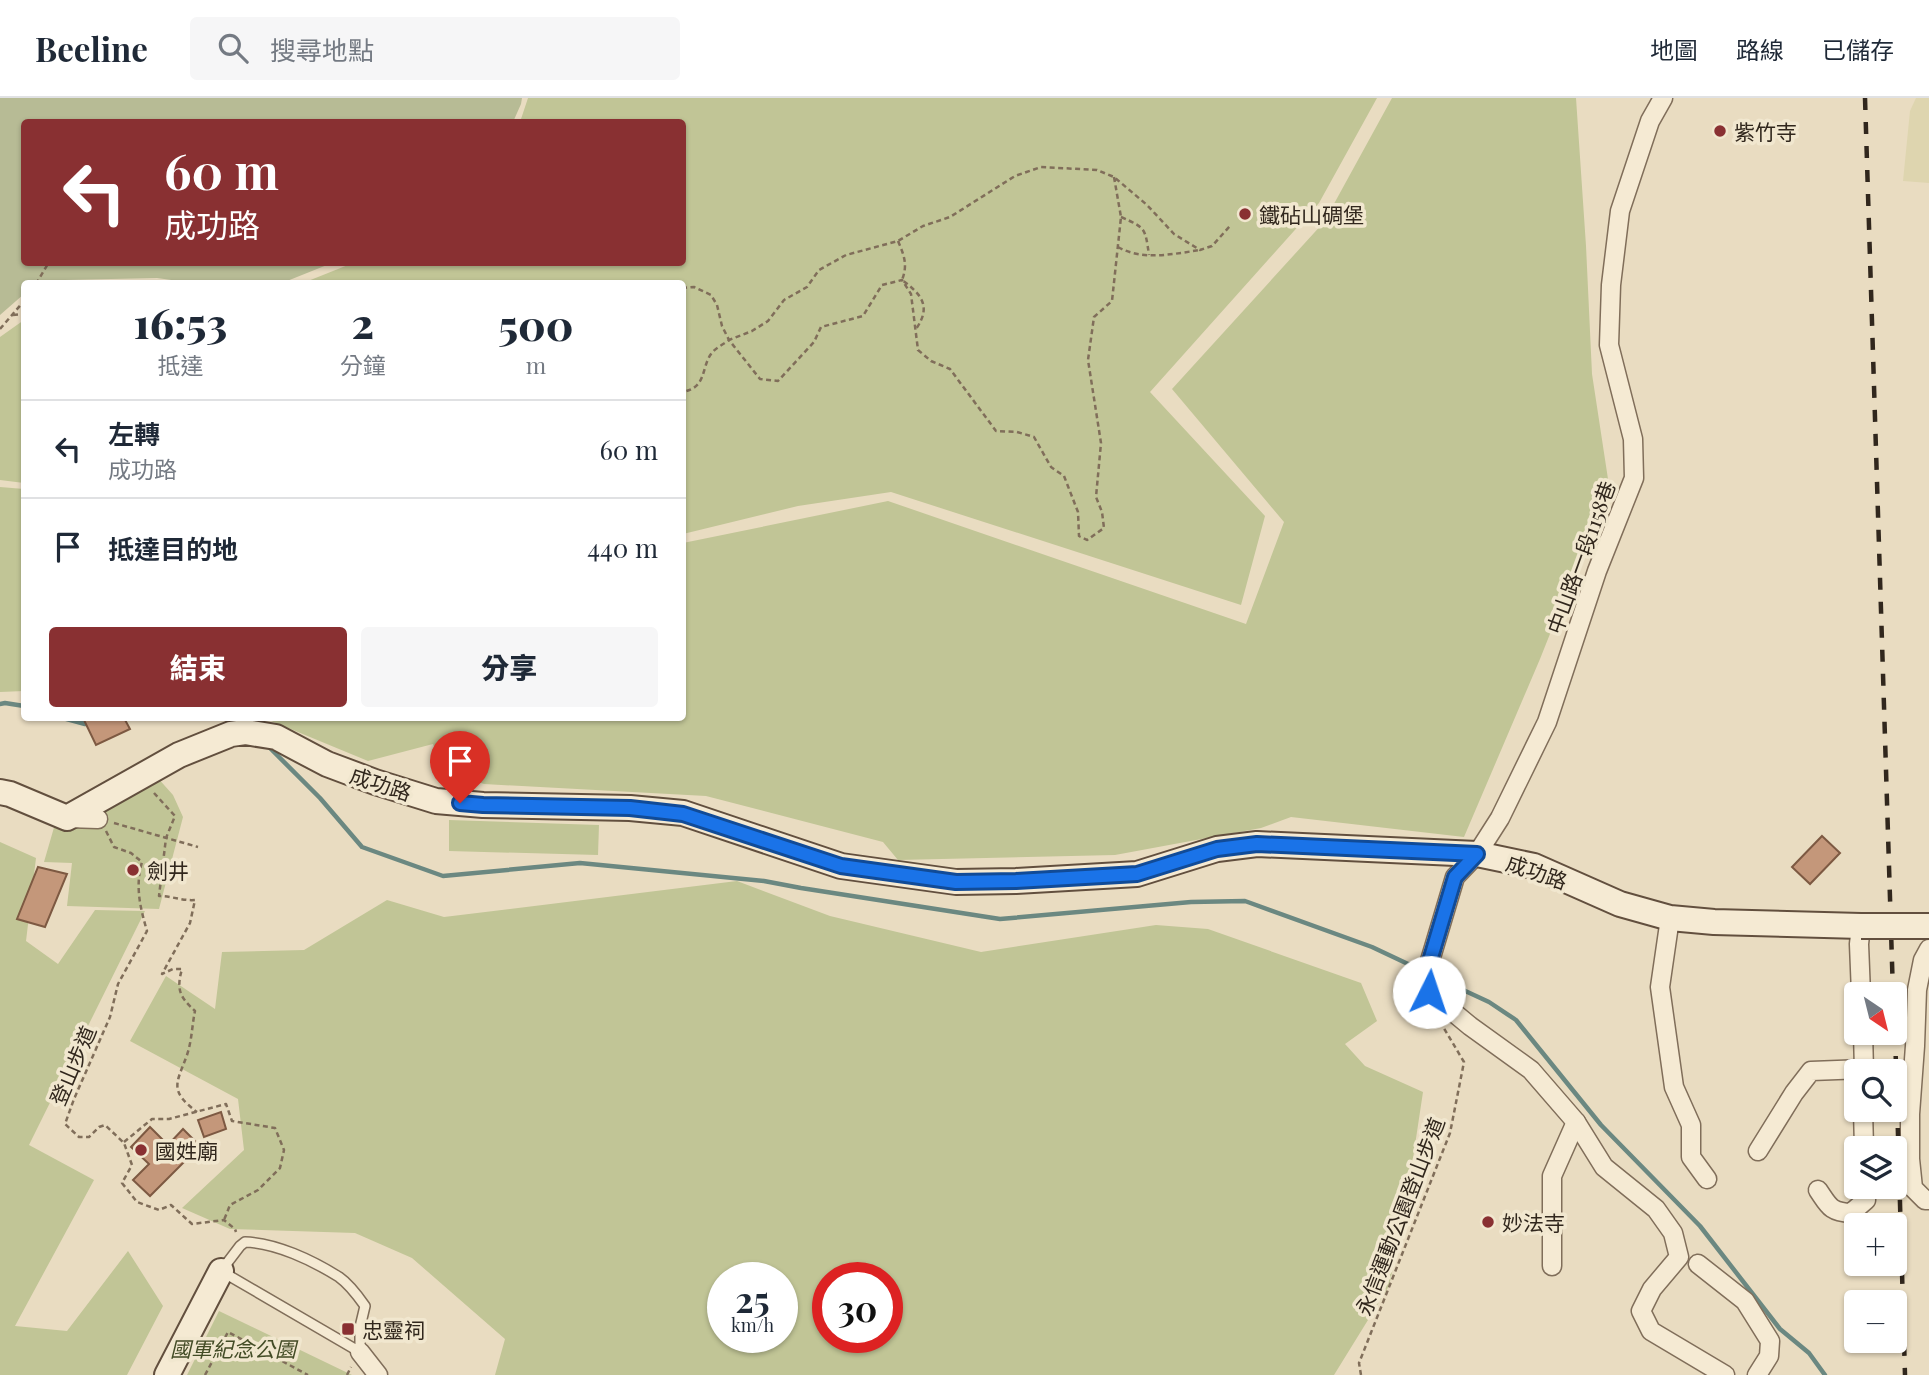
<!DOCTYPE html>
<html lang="zh-TW">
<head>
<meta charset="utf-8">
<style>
	body { margin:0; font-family:"Playfair Display","Noto Sans TC",serif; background:#f6f6f7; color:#1f2937; height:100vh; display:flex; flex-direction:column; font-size:26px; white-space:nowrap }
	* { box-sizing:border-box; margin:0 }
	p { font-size:23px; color:#747a83 }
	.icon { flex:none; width:38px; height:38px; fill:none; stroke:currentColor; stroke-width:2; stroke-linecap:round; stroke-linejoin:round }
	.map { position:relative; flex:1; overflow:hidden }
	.sheet { position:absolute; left:21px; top:182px; width:665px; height:441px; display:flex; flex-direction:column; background:#fff; border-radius:7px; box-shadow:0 2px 5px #0004 }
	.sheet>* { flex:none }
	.banner { position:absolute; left:21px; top:21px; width:665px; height:147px; border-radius:7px; box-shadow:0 2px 5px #0004; background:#893032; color:#fff; overflow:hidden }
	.needle { width:46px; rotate:145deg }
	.fabs { position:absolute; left:1844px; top:884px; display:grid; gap:14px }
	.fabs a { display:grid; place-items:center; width:63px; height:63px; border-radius:7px; background:#fff; box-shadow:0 2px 5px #0004; font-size:35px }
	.speed { position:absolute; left:707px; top:1164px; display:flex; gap:14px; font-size:35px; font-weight:700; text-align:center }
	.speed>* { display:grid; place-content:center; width:91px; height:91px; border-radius:50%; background:#fff; box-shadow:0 2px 5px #0004; line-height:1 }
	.speed small { font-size:18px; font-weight:400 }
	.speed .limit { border:10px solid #d22; background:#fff; color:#111 }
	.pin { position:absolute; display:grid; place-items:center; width:60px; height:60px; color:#fff; margin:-72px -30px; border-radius:50% 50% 50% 0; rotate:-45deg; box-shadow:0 0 7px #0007 }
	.pin .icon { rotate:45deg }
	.me { position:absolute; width:77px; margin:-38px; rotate:4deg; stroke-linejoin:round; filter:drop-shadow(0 0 5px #0008) }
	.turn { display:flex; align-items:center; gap:24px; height:147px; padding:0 28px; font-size:32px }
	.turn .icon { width:91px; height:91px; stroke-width:2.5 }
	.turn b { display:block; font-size:49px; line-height:60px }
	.eta { display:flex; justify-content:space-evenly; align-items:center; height:119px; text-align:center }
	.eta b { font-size:42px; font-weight:800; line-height:49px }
	.action { display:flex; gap:14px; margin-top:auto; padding:14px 28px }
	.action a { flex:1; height:80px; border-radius:7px; background:#893032; color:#fff; font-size:28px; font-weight:800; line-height:80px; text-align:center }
	.action a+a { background:#f6f6f7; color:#1f2937 }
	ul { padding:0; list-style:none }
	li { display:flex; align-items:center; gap:21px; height:98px; padding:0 28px; border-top:2px solid #e0e1e3 }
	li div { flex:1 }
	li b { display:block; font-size:26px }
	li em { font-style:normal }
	header { display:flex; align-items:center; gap:42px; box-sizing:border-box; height:98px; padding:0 35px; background:#fff; border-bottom:2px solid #e0e1e3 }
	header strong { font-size:33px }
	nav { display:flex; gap:38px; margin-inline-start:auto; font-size:24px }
	.search { width:490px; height:63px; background:#f6f6f7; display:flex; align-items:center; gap:18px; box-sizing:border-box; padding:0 24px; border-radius:7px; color:#747a83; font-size:26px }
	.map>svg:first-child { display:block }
</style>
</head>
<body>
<header>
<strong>Beeline</strong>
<div class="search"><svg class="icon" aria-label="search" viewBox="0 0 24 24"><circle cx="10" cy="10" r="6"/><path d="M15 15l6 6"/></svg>搜尋地點</div>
<nav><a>地圖</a><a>路線</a><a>已儲存</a></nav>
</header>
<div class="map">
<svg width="1929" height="1277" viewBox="0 0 1929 1277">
	<rect width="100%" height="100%" fill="#e9dcc1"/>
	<polygon fill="#ded5af" points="1916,0 1929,0 1929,85 1903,83 1910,13"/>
	<g fill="#c1c596" fill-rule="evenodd">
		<polygon points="528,0 1377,0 1319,105 1150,294 1265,418 1241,507 891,394 798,408 683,436 682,186 303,185 353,165 682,164 682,24 520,24"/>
		<polygon points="1392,0 1576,0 1586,148 1592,276 1608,381 1587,443 1540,561 1464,739 1291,719 1261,730 1115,757 898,762 883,744 706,698 484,686 443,672 433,646 368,663 264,620 682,620 683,445 888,403 1246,526 1284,424 1172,291 1324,124"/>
		<polygon points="24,222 24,385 0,382 0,239"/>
		<polygon points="0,389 24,391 24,593 0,594"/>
		<polygon points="156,678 173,697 183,719 159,811 67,808 72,765 44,764 55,726"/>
		<polygon points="449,722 599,727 598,757 449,753"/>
		<polygon points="0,744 36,760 26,843 58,866 95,812 145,813 29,1047 94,1082 15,1228 67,1233 128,1153 163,1208 127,1277 0,1277"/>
		<path d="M737,783L830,818L981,854L1156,827L1208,831L1361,885L1377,923L1345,946L1365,968L1423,994L1404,1120L1389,1188L1334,1277H495L505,1241L412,1160L355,1135L230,1131L182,1110L244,1052L238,1001L130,943L166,878L215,911L222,854L304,852L387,802L444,819ZM723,1180H782V1239H723ZM828,1180H887V1239H828Z"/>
		<polygon points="219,1213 352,1277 187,1277"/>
	</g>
	<polygon fill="#b7bb95" points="0,0 522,0 521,6 513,24 24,24 24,164 332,165 282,185 193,185 157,180 65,182 54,185 24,186 24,196 0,217"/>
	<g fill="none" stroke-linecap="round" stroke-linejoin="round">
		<g stroke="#6b8881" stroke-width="4.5">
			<polyline points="0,606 5,605 24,608"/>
			<polyline points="63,620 85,626 89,625"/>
			<polyline points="267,647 320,700 362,749 443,778 580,765 764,783 801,790 1000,821 1191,804 1245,803 1372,849 1425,874"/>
			<polyline points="1433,878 1489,904 1516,922 1601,1027 1700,1128 1780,1231 1809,1255 1825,1277"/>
		</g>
	</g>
	<g fill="#c4977a" stroke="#7d5942" stroke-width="2">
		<polygon points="83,620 124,620 130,631 96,647"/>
		<polygon points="1822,738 1840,755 1810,786 1792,769"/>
		<polygon points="38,769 67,776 45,829 17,821"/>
		<polygon points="221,1014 226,1031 204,1039 198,1022"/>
		<polygon points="150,1029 168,1047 183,1031 200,1048 150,1098 133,1082 149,1066 131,1049"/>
	</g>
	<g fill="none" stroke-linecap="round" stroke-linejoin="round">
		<g stroke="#806e5a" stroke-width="12">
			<path id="lane" d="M245,1144C276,1145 312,1162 339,1179C349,1186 358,1198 365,1208L360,1229V1254L221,1173L240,1148Z"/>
		</g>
		<g stroke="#806e5a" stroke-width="21">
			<g id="street">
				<polyline points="1663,0 1650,23 1620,113 1611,187 1609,247 1633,341 1634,380 1597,473 1547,624 1500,720 1477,756 1455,779 1429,866 1429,894 1470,928 1531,972 1576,1024 1604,1069 1656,1111 1673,1135 1679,1159 1652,1191 1641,1213 1651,1233 1725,1277"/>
				<polyline points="67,720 98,721"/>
				<polyline points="1670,820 1660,889 1674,989 1691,1027 1691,1059 1707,1081"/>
				<polyline points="1861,828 1859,846 1861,896"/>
				<polyline points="1929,851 1923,862 1917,892 1915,948 1910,1016 1910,1061 1913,1090 1925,1102 1929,1102"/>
				<polyline points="1863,934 1864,973"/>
				<polyline points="1863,1012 1864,1050"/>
				<polyline points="1758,1053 1794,995 1811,973 1864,971"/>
				<path d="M1818,1092C1829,1108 1830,1114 1851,1115L1866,1102V1088"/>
				<polyline points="1698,1166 1745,1203 1770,1243 1769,1258 1757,1277"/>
				<polyline points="1552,1168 1552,1078 1576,1024"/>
				<polyline points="360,1254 378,1277"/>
			</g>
		</g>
		<g stroke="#624f3e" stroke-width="28">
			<g id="secondary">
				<polyline points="0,694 10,696 67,720 179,657 231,636 245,634 276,639 327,666 375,684 436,703 483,707 630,710 683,715 841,768 956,784 1016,783 1137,776 1217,751 1257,746 1477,756 1534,768 1620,806 1670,820 1714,824 1861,828"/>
				<polyline points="167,1277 221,1173"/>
			</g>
		</g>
		<g stroke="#806e5a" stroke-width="2.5" stroke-dasharray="5 3.5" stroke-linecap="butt">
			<polyline points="1114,79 1121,119 1112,203 1094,219 1088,262 1101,345 1096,399 1102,414 1104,430 1087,442 1079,438 1078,414 1064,378 1051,369 1034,339 1017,334 996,333 950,271 931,263 918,252 911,196 902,182 882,187 863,218 821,229 814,244 778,283 760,281 729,242 752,233 768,223 784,202 807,189 819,172 846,157 898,143 923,128 950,119 1015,78 1041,69 1097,72 1114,79 1147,107 1174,136 1200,152 1212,148 1230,128"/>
			<path d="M1121,119C1146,130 1145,130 1149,157"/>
			<path d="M898,143C904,157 908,167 902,182C921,196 932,208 916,231"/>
			<path d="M1118,149C1142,163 1173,156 1200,152"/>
			<polyline points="36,186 49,164"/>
			<path d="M682,190L694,189L711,197L717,207L722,228L729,242C724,246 715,250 711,256C701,270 707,290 682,294"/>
			<polyline points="13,217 24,216"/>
			<polyline points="0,231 24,203"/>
			<path d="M154,695L175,718L166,740L159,798C172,798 182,803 195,802L190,825L162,876L173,871H182C176,892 180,899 195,913C192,927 192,942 187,957C177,985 168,992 197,1014"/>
			<polyline points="114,725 198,749"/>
			<path d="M106,733L114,749L131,755L142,764C135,788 140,809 147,833L118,886L110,919L74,1001L65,1026L79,1039H89L99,1029L105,1027L124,1045L132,1067L122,1085L137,1104L159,1112L171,1107L192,1126L224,1122L235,1131L236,1134"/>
			<polyline points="124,1044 152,1021 169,1021 226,1006 232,1023 275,1030 284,1052 280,1070 258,1092 230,1107 224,1122"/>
			<polyline points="205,1277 228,1234 308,1277"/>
			<polyline points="347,1277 351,1269"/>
			<polyline points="1361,1277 1359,1265 1450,1035 1464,964 1442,927"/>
		</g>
		<use href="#lane" stroke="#f5ead3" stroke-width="9"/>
		<use href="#street" stroke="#f5ead3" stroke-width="18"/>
		<use href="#secondary" stroke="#f5ead3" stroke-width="24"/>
		<g stroke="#31271d" stroke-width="4.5" stroke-dasharray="12 12" stroke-linecap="butt">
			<polyline points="1865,0 1893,896"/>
			<polyline points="1895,934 1905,1277"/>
		</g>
		<g stroke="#624f3e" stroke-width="28" stroke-linecap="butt">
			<polyline id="secondary-bridge" points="1861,828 1929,828"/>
		</g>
		<use href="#secondary-bridge" stroke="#f5ead3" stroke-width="24"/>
	</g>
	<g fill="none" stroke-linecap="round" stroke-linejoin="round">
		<g stroke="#114b97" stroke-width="18">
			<polyline id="route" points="460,705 483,707 630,710 683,716 841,768 956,784 1016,783 1137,776 1217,751 1257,746 1477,756 1455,779 1429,866 1429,894"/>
		</g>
		<use href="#route" stroke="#1a73e8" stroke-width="12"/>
	</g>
	<g fill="#893032" stroke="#f1e7cf" stroke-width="2.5">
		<circle cx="1720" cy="33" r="7"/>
		<circle cx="1245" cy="116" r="7"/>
		<circle cx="133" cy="772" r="7"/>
		<circle cx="141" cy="1052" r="7"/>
		<circle cx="1488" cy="1124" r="7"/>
		<rect x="341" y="1224" width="14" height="14" rx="3.5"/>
	</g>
	<g text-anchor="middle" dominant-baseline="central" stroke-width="7" stroke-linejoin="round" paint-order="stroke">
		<g font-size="21" fill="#31271d" stroke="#f1e7cf" text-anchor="start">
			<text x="1734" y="33">紫竹寺</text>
			<text x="1259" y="116">鐵砧山碉堡</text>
			<text x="147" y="772">劍井</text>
			<text x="155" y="1052">國姓廟</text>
			<text x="1502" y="1124">妙法寺</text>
			<text x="362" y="1231">忠靈祠</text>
		</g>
		<g font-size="21" fill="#31271d" stroke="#f1e7cf">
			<text transform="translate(1580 459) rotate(-70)">中山路一段1158巷</text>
			<text transform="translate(381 685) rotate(18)">成功路</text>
			<text transform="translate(1537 773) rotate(19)">成功路</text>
			<text transform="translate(72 967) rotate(-67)">登山步道</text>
			<text transform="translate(1399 1118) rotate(-69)">永信運動公園登山步道</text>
		</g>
		<g font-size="21" font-style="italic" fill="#434c26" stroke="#f1e7cf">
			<text x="233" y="1250">國軍紀念公園</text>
		</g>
	</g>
</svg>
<div class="fabs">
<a><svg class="needle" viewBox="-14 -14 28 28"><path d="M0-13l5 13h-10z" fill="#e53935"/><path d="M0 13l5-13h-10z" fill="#747a83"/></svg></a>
<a><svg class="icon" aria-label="search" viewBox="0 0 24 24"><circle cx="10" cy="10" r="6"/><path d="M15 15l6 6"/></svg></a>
<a><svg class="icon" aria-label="layers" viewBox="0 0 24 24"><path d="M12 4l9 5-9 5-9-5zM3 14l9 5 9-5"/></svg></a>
<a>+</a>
<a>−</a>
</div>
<div class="speed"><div>25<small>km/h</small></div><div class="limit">30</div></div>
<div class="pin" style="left:460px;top:705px;background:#d93025"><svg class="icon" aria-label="arrive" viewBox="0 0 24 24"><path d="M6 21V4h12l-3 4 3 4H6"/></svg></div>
<svg class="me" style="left:1429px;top:894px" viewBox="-20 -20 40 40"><circle r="19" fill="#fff"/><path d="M0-13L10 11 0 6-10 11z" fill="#1a73e8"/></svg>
<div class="banner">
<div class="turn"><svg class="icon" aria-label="left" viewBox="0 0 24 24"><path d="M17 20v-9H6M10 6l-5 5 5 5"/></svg><div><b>60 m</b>成功路</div></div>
</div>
<section class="sheet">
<div class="eta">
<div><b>16:53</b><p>抵達</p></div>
<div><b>2</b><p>分鐘</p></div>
<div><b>500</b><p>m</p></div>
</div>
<ul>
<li><svg class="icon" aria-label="left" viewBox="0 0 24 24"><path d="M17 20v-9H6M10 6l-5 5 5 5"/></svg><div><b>左轉</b><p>成功路</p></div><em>60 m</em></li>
<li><svg class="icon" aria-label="arrive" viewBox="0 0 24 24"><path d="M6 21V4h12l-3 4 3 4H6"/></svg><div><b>抵達目的地</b></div><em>440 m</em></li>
</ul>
<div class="action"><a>結束</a><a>分享</a></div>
</section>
</div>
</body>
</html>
